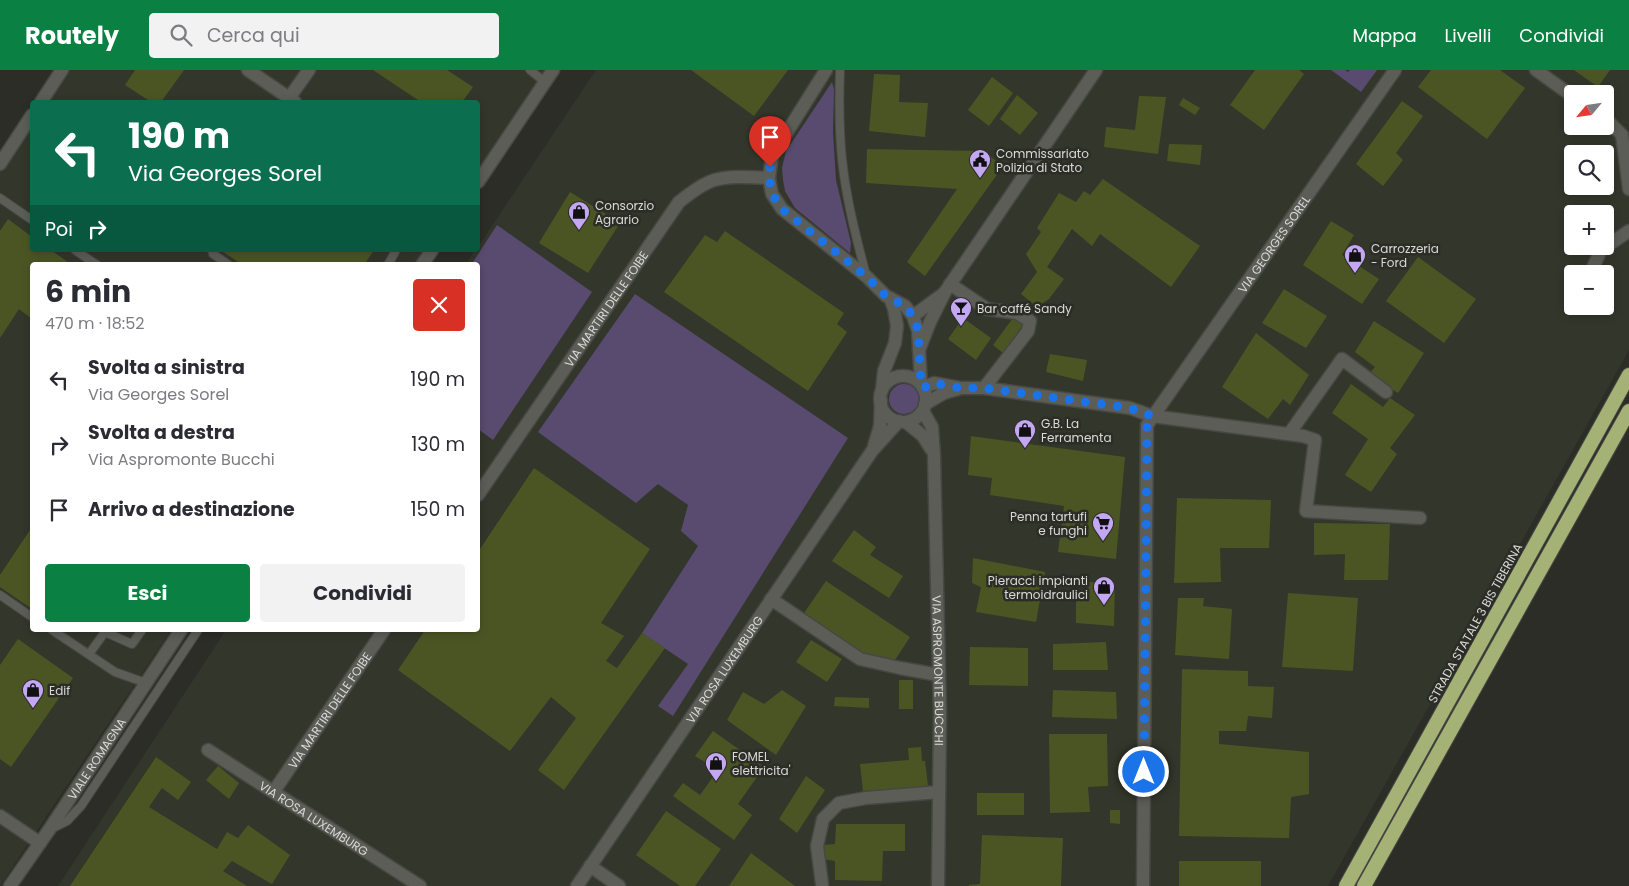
<!DOCTYPE html>
<html lang="it">
<head>
<meta charset="utf-8">
<style>
	body { margin:0; font-family:Poppins,sans-serif; background:#f2f2f3; color:#2b2b33; height:100vh; display:flex; flex-direction:column; font-size:19px; white-space:nowrap }
	* { box-sizing:border-box; margin:0 }
	p { font-size:16px; color:#7c7c81 }
	.icon { flex:none; width:28px; height:28px; fill:none; stroke:currentColor; stroke-width:2; stroke-linecap:round; stroke-linejoin:round }
	.map { position:relative; flex:1; overflow:hidden }
	.drawer { position:absolute; left:30px; top:192px; width:450px; height:370px; display:flex; flex-direction:column; background:#fff; border-radius:5px; box-shadow:0 2px 8px #0003 }
	.drawer>* { flex:none }
	.guide { position:absolute; left:30px; top:30px; width:450px; height:152px; border-radius:5px; box-shadow:0 2px 8px #0003; background:#0b6e4f; color:#fff; overflow:hidden }
	.needle { width:32px; rotate:241deg }
	.tools { position:absolute; left:1564px; top:15px; display:grid; gap:10px }
	.tools a { display:grid; place-items:center; width:50px; height:50px; border-radius:5px; background:#fff; box-shadow:0 2px 8px #0003; font-size:25px }
	.pin { position:absolute; display:grid; place-items:center; width:42px; height:42px; color:#fff; margin:-51px -21px; border-radius:50% 50% 50% 0; rotate:-45deg; box-shadow:0 0 5px #0007 }
	.pin .icon { rotate:45deg }
	.me { position:absolute; width:55px; margin:-28px; rotate:0deg; stroke-linejoin:round; filter:drop-shadow(0 0 4px #0008) }
	.turn { display:flex; align-items:center; gap:18px; height:105px; padding:0 15px; font-size:22px }
	.turn .icon { width:65px; height:65px; stroke-width:2.5 }
	.turn b { display:block; font-size:35px; line-height:42px }
	.then { display:flex; align-items:center; height:48px; padding:0 15px; background:#0003; gap:10px; font-size:19px }
	.round { display:grid; place-items:center; flex:none; width:52px; height:52px; border-radius:5px; background:#f2f2f3 }
	.summary { display:flex; align-items:center; justify-content:space-between; height:85px; padding:0 15px }
	h1 { font-size:30px; font-weight:700; line-height:38px }
	.action { display:flex; gap:10px; margin-top:auto; padding:10px 15px }
	.action a { flex:1; height:58px; border-radius:5px; background:#0b8043; color:#fff; font-size:20px; font-weight:700; line-height:58px; text-align:center }
	.action a+a { background:#f2f2f3; color:#2b2b33 }
	ul { padding:0; list-style:none }
	li { display:flex; align-items:center; gap:15px; height:65px; padding:0 15px }
	li div { flex:1 }
	li b { display:block; font-size:19px }
	li em { font-style:normal }
	header { display:flex; align-items:center; gap:30px; box-sizing:border-box; height:70px; padding:0 25px; background:#0b8043; color:#fff }
	header strong { font-size:24px }
	nav { display:flex; gap:28px; margin-inline-start:auto; font-size:18px }
	.search { width:350px; height:45px; background:#f2f2f3; display:flex; align-items:center; gap:12px; box-sizing:border-box; padding:0 18px; border-radius:5px; color:#7c7c81; font-size:19px }
	.map>svg:first-child { display:block }
</style>
</head>
<body>
<header>
<strong>Routely</strong>
<div class="search"><svg class="icon" aria-label="search" viewBox="0 0 24 24"><circle cx="10" cy="10" r="6"/><path d="M15 15l6 6"/></svg>Cerca qui</div>
<nav><a>Mappa</a><a>Livelli</a><a>Condividi</a></nav>
</header>
<div class="map">
<svg width="1629" height="816" viewBox="0 0 1629 816">
	<rect width="100%" height="100%" fill="#2c2d27"/>
	<g fill="#33362a" fill-rule="evenodd">
		<polygon points="66,0 548,0 478,103 478,32 44,32"/>
		<path d="M596,0H1629V280L1328,816H58L226,560H478V195H465L475,180H478V177ZM1572,24H1605V56H1572ZM1572,84H1605V116H1572ZM1572,144H1605V176H1572ZM1572,204H1605V236H1572Z"/>
		<polygon points="32,50 32,180 426,180 416,195 32,195 32,560 171,560 0,816 0,99"/>
	</g>
	<g fill="#584b6f">
		<polygon points="1331,0 1345,0 1348,2 1350,0 1377,0 1361,22"/>
		<polygon points="832,12 834,19 833,62 836,110 851,173 850,183 795,138 785,121 783,110 782,98 786,81"/>
		<polygon points="497,155 592,222 493,370 478,359 478,195 471,195"/>
		<polygon points="635,224 848,368 673,646 658,636 688,594 642,563 698,476 681,461 688,435 658,414 636,433 538,362"/>
		<circle cx="904" cy="329" r="15"/>
	</g>
	<g fill="#4b5524">
		<polygon points="135,0 184,0 161,32 151,32 125,15"/>
		<polygon points="373,0 447,0 473,17 462,32 421,32"/>
		<polygon points="691,0 788,0 754,46"/>
		<polygon points="1255,0 1299,0 1304,4 1264,60 1230,35"/>
		<polygon points="1431,0 1500,0 1525,18 1487,69 1418,17"/>
		<polygon points="1574,0 1610,0 1598,17"/>
		<polygon points="874,4 900,5 899,32 928,33 925,67 869,61"/>
		<polygon points="992,7 1013,23 989,56 968,40"/>
		<polygon points="1017,25 1038,43 1020,65 1000,49"/>
		<polygon points="1139,26 1166,27 1158,84 1104,77 1106,57 1135,60"/>
		<polygon points="1183,28 1200,38 1195,45 1179,35"/>
		<polygon points="1402,31 1423,46 1396,83 1403,90 1383,116 1356,94"/>
		<polygon points="1169,74 1202,75 1200,95 1167,91"/>
		<polygon points="867,79 983,81 1003,96 925,206 907,192 957,119 866,113"/>
		<polygon points="1103,109 1200,176 1171,217 1100,164 1092,176 1072,159 1047,197 1064,209 1049,229 1037,237 1021,224 1037,202 1026,184 1041,162 1037,158 1059,123 1076,132 1084,121 1090,125"/>
		<polygon points="570,122 620,153 588,203 539,173"/>
		<polygon points="8,149 32,167 32,180 51,180 72,195 32,195 32,249 19,239 0,268 0,161"/>
		<polygon points="1331,151 1354,165 1342,185 1379,209 1362,234 1303,195"/>
		<polygon points="725,161 844,243 837,254 847,262 808,321 664,222 705,165 717,172"/>
		<polygon points="220,180 374,180 364,195 243,195"/>
		<polygon points="1418,187 1476,229 1444,273 1386,231"/>
		<polygon points="1284,219 1327,246 1306,278 1262,253"/>
		<polygon points="963,248 991,268 976,290 948,269"/>
		<polygon points="1013,248 1023,255 1003,283 993,275"/>
		<polygon points="1374,251 1424,283 1398,323 1368,305 1375,297 1355,282"/>
		<polygon points="1256,263 1309,305 1290,335 1283,329 1268,349 1222,317"/>
		<polygon points="1050,284 1087,290 1083,311 1046,302"/>
		<polygon points="1351,314 1383,337 1390,328 1415,345 1390,378 1397,384 1371,422 1345,405 1368,369 1332,343"/>
		<polygon points="971,366 1125,387 1116,489 1058,482 1064,436 990,425 992,408 968,405"/>
		<polygon points="534,398 650,479 601,553 624,566 606,591 617,598 642,563 665,578 564,720 538,700 576,648 551,627 510,681 398,600 425,560 478,560 478,482"/>
		<polygon points="1177,428 1271,430 1269,478 1220,478 1221,512 1174,513"/>
		<polygon points="1314,453 1390,454 1388,510 1344,510 1345,484 1314,485"/>
		<polygon points="32,457 32,539 0,517 0,505"/>
		<polygon points="854,460 876,477 870,485 903,506 889,528 832,491"/>
		<polygon points="973,488 1045,502 1036,552 976,542 981,517 972,513"/>
		<polygon points="826,511 910,567 895,590 863,586 802,546"/>
		<polygon points="1087,512 1115,513 1114,556 1076,553 1076,530 1087,531"/>
		<polygon points="1288,523 1358,528 1353,601 1282,597"/>
		<polygon points="1178,528 1204,528 1203,536 1232,539 1229,589 1175,585"/>
		<polygon points="18,569 73,608 11,697 0,689 0,595"/>
		<polygon points="811,570 842,589 827,612 796,592"/>
		<polygon points="1106,572 1108,600 1053,600 1053,574"/>
		<polygon points="970,577 1028,578 1028,616 969,615"/>
		<polygon points="1182,599 1248,601 1248,616 1274,617 1272,648 1248,646 1246,661 1219,661 1219,674 1309,682 1309,724 1291,727 1289,768 1179,766"/>
		<rect x="899" y="610" width="14" height="29"/>
		<polygon points="782,620 806,636 776,685 727,650 743,622 764,634"/>
		<polygon points="1053,620 1116,622 1117,649 1052,647"/>
		<polygon points="835,627 869,628 869,638 834,636"/>
		<polygon points="713,661 764,697 738,734 752,745 734,770 673,726 683,713 700,725 718,700 695,686"/>
		<polygon points="1049,664 1107,664 1108,716 1088,717 1090,742 1050,743"/>
		<polygon points="921,677 922,691 925,691 928,716 863,721 860,694 909,690 908,678"/>
		<polygon points="156,687 191,712 178,730 162,718 149,737 217,779 227,762 238,768 248,755 290,785 272,814 232,791 223,801 247,816 70,816"/>
		<polygon points="218,696 239,713 229,729 206,710"/>
		<polygon points="806,706 825,720 797,763 779,749"/>
		<rect x="977" y="723" width="47" height="22"/>
		<polygon points="1110,740 1120,740 1120,754 1110,753"/>
		<polygon points="666,741 721,779 695,816 680,816 636,785"/>
		<polygon points="836,754 905,754 905,781 883,781 882,811 835,810 835,791 823,789 824,775 835,774"/>
		<polygon points="982,765 1063,768 1061,816 969,816 969,815 980,814"/>
		<polygon points="751,783 795,816 729,816"/>
		<rect x="1179" y="791" width="82" height="25"/>
	</g>
	<g fill="none" stroke-linecap="round" stroke-linejoin="round">
		<g stroke="#474843" stroke-width="10">
			<g id="service">
				<polyline points="530,0 545,12"/>
				<path d="M840,0C839,29 839,59 842,89C846,128 856,167 866,205"/>
				<polyline points="0,128 32,150"/>
				<polyline points="75,180 97,195"/>
				<polyline points="212,180 213,184 229,195"/>
				<polyline points="388,195 396,180"/>
				<polyline points="0,525 32,547"/>
				<polyline points="52,560 115,602 146,613"/>
				<polyline points="89,584 105,562 132,574 142,560"/>
				<polyline points="53,758 67,751 81,736 198,560"/>
			</g>
		</g>
		<g stroke="#474843" stroke-width="15">
			<g id="minor">
				<polyline points="248,0 295,32"/>
				<polyline points="1536,0 1572,26"/>
				<polyline points="289,28 309,0"/>
				<polyline points="41,32 62,0"/>
				<polyline points="1605,48 1622,65 1629,119"/>
				<polyline points="0,94 32,45"/>
				<polyline points="1590,204 1601,180 1629,161"/>
				<polyline points="950,214 987,239 1017,243 1030,251 1028,261 984,318"/>
				<polyline points="913,246 943,224"/>
				<polyline points="919,280 930,252 945,222 1096,0"/>
				<polyline points="923,318 934,313 961,318 984,318 1130,338 1152,346 1303,366 1315,370 1306,441 1420,448"/>
				<polyline points="925,334 944,323 958,319"/>
				<polyline points="1289,364 1342,289 1386,322"/>
				<polyline points="874,376 880,356 881,330"/>
				<path id="s1" d="M478,425L679,132C689,124 698,117 709,112C725,105 751,107 769,108"/>
				<polyline points="771,529 860,589 900,598 939,605"/>
				<path id="s2" d="M208,680L420,816"/>
				<path id="s3" d="M274,721L384,560"/>
				<polyline points="0,746 40,773"/>
				<polyline points="590,796 619,816"/>
				<polyline points="822,814 817,776 823,749 839,733 866,728 939,722"/>
				<path id="s4" d="M577,816L872,381L899,351"/>
				<path id="s5" d="M1143,816L1147,355L1395,0"/>
			</g>
		</g>
		<g stroke="#474843" stroke-width="15">
			<g id="tertiary">
				<polyline points="826,0 772,86 769,108 772,124 782,139 867,207 886,226 905,236 913,246 918,261 921,314"/>
				<circle cx="903" cy="329" r="23"/>
				<polyline points="882,320 884,301 895,273 897,256 894,239 890,228"/>
				<path id="s6" d="M923,341L932,357L934,386L940,644L938,816"/>
				<polyline points="906,352 923,366 931,379"/>
			</g>
		</g>
		<g stroke="#474843" stroke-width="15">
			<g id="secondary">
				<polyline points="478,112 553,0"/>
				<polyline points="422,195 432,180"/>
				<path id="s7" d="M10,816L49,760L181,560"/>
			</g>
		</g>
		<g stroke="#474843" stroke-width="16">
			<g id="trunk">
				<polyline points="1346,816 1629,305"/>
				<polyline points="1364,816 1629,341"/>
			</g>
		</g>
		<use href="#service" stroke="#5c5d57" stroke-width="8"/>
		<use href="#minor" stroke="#5c5d57" stroke-width="12"/>
		<use href="#tertiary" stroke="#5c5d57" stroke-width="12"/>
		<use href="#secondary" stroke="#5c5d57" stroke-width="12"/>
		<use href="#trunk" stroke="#a5b276" stroke-width="14"/>
	</g>
	<g fill="none" stroke-linecap="round" stroke-linejoin="round">
		<polyline stroke="#1a73e8" stroke-width="9" stroke-dasharray="0 16.2" points="770,97 769,108 772,124 782,139 867,207 886,226 905,236 913,246 918,260 921,314 923,318 934,313 960,318 984,318 1130,338 1152,346 1147,355 1144,702"/>
	</g>
	<defs>
		<g id="civic-pin" transform="scale(1.125)"><path d="M0 17L-7.5 6A9.5 9.5 0 1 1 7.5 6Z" fill="#c3a7f2" stroke="#2c2d27"/><path d="M-.6-6.5H3V-4.5H.6V-3L4-1V1h2V6H-6V1h2V-1L-.6-3ZM-1.2 2.5V6h2.4V2.5Z" fill="#111"/></g>
		<g id="shop-pin" transform="scale(1.125)"><path d="M0 17L-7.5 6A9.5 9.5 0 1 1 7.5 6Z" fill="#c3a7f2" stroke="#2c2d27"/><path d="M-5-2.5h2.3a2.7 3.5 0 0 1 5.4 0H5L5.5 6h-11ZM-1.5-2.5h3a1.5 2.3 0 0 0-3 0Z" fill="#111"/></g>
		<g id="bar-pin" transform="scale(1.125)"><path d="M0 17L-7.5 6A9.5 9.5 0 1 1 7.5 6Z" fill="#c3a7f2" stroke="#2c2d27"/><path d="M-6-5H6L.8 .8V4.5H3.5V6h-7V4.5H-.8V.8Z" fill="#111"/></g>
		<g id="supermarket-pin" transform="scale(1.125)"><path d="M0 17L-7.5 6A9.5 9.5 0 1 1 7.5 6Z" fill="#c3a7f2" stroke="#2c2d27"/><path d="M-6-5.5h2.5l.6 2H6L4.5 2H-2.5L-4.4-4H-6ZM-1.5 3.2a1.3 1.3 0 1 0 .1 0ZM3 3.2a1.3 1.3 0 1 0 .1 0Z" fill="#111"/></g>
	</defs>
	<g fill-rule="evenodd">
		<use href="#civic-pin" x="980" y="90"/>
		<use href="#shop-pin" x="579" y="142"/>
		<use href="#shop-pin" x="1355" y="185"/>
		<use href="#bar-pin" x="961" y="238"/>
		<use href="#shop-pin" x="1025" y="360"/>
		<use href="#supermarket-pin" x="1103" y="453"/>
		<use href="#shop-pin" x="1104" y="517"/>
		<use href="#shop-pin" x="33" y="620"/>
		<use href="#shop-pin" x="716" y="693"/>
	</g>
	<g text-anchor="middle" dominant-baseline="central" stroke-width="5" stroke-linejoin="round" paint-order="stroke">
		<g font-size="12" fill="#d9dad6" stroke="#2c2d27" text-anchor="start">
			<text x="996" y="83">Commissariato<tspan x="996" dy="14">Polizia di Stato</tspan></text>
			<text x="595" y="135">Consorzio<tspan x="595" dy="14">Agrario</tspan></text>
			<text x="1371" y="178">Carrozzeria<tspan x="1371" dy="14">- Ford</tspan></text>
			<text x="977" y="238">Bar caffé Sandy</text>
			<text x="1041" y="353">G.B. La<tspan x="1041" dy="14">Ferramenta</tspan></text>
			<text x="1087" y="446" text-anchor="end">Penna tartufi<tspan x="1087" dy="14">e funghi</tspan></text>
			<text x="1088" y="510" text-anchor="end">Pieracci impianti<tspan x="1088" dy="14">termoidraulici</tspan></text>
			<text x="49" y="620">Edif</text>
			<text x="732" y="686">FOMEL<tspan x="732" dy="14">elettricita'</tspan></text>
		</g>
		<g font-size="12" fill="#d9dad6" stroke="#2c2d27">
			<text stroke="none"><textPath href="#s5" startOffset="682">VIA GEORGES SOREL</textPath></text>
			<text stroke="none"><textPath href="#s1" startOffset="226">VIA MARTIRI DELLE FOIBE</textPath></text>
			<text transform="translate(1475 553) rotate(-61)">STRADA STATALE 3 BIS TIBERINA</text>
			<text stroke="none"><textPath href="#s4" startOffset="262">VIA ROSA LUXEMBURG</textPath></text>
			<text stroke="none"><textPath href="#s6" startOffset="262">VIA ASPROMONTE BUCCHI</textPath></text>
			<text stroke="none"><textPath href="#s3" startOffset="98">VIA MARTIRI DELLE FOIBE</textPath></text>
			<text stroke="none"><textPath href="#s7" startOffset="154">VIALE ROMAGNA</textPath></text>
			<text stroke="none"><textPath href="#s2" startOffset="126">VIA ROSA LUXEMBURG</textPath></text>
		</g>
	</g>
</svg>
<div class="tools">
<a><svg class="needle" viewBox="-14 -14 28 28"><path d="M0-13l5 13h-10z" fill="#e53935"/><path d="M0 13l5-13h-10z" fill="#7c7c81"/></svg></a>
<a><svg class="icon" aria-label="search" viewBox="0 0 24 24"><circle cx="10" cy="10" r="6"/><path d="M15 15l6 6"/></svg></a>
<a>+</a>
<a>−</a>
</div>
<div class="pin" style="left:770px;top:97px;background:#d93025"><svg class="icon" aria-label="arrive" viewBox="0 0 24 24"><path d="M6 21V4h12l-3 4 3 4H6"/></svg></div>
<svg class="me" style="left:1144px;top:702px" viewBox="-20 -20 40 40"><circle r="17" fill="#1a73e8" stroke="#fff" stroke-width="3"/><path d="M0-11L8 9 0 5-8 9z" fill="#fff"/></svg>
<div class="guide">
<div class="turn"><svg class="icon" aria-label="left" viewBox="0 0 24 24"><path d="M17 20v-9H6M10 6l-5 5 5 5"/></svg><div><b>190 m</b>Via Georges Sorel</div></div>
<div class="then">Poi<svg class="icon" aria-label="right" viewBox="0 0 24 24"><path d="M7 20v-9h11M14 6l5 5-5 5"/></svg></div>
</div>
<section class="drawer">
<div class="summary"><div><h1>6 min</h1><p>470 m · 18:52</p></div><a class="round" style="background:#d93025;color:#fff"><svg class="icon" aria-label="close" viewBox="0 0 24 24"><path d="M6 6l12 12M18 6L6 18"/></svg></a></div>
<ul>
<li><svg class="icon" aria-label="left" viewBox="0 0 24 24"><path d="M17 20v-9H6M10 6l-5 5 5 5"/></svg><div><b>Svolta a sinistra</b><p>Via Georges Sorel</p></div><em>190 m</em></li>
<li><svg class="icon" aria-label="right" viewBox="0 0 24 24"><path d="M7 20v-9h11M14 6l5 5-5 5"/></svg><div><b>Svolta a destra</b><p>Via Aspromonte Bucchi</p></div><em>130 m</em></li>
<li><svg class="icon" aria-label="arrive" viewBox="0 0 24 24"><path d="M6 21V4h12l-3 4 3 4H6"/></svg><div><b>Arrivo a destinazione</b></div><em>150 m</em></li>
</ul>
<div class="action"><a>Esci</a><a>Condividi</a></div>
</section>
</div>
</body>
</html>
